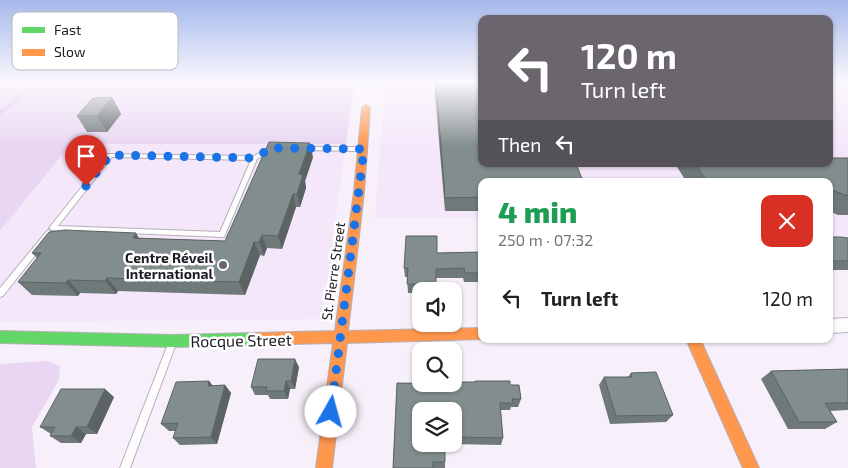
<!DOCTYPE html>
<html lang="en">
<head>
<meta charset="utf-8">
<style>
	body { margin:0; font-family:"Exo 2",sans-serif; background:#f6f6f6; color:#222; height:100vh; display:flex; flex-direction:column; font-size:19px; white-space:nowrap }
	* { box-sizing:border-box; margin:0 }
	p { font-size:16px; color:#767676 }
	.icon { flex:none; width:28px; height:28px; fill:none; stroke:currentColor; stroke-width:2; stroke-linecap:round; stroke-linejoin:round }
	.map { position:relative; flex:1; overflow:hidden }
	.sheet { position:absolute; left:478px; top:178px; width:355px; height:165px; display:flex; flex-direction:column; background:#fff; border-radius:10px; box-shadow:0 1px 4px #0004 }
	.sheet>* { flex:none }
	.top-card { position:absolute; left:478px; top:15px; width:355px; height:152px; border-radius:10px; box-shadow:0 1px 4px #0004; background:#6b666e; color:#fff; overflow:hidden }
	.fabs { position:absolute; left:412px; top:282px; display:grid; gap:10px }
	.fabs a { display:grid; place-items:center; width:50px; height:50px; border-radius:10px; background:#fff; box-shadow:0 1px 4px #0004; font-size:25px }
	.pin { position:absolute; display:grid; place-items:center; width:42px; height:42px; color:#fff; margin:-51px -21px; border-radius:50% 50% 50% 0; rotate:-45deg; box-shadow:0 0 5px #0007 }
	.pin .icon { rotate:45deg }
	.me { position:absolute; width:55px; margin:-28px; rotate:7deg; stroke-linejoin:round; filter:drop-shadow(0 0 4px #0008) }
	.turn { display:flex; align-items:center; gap:18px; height:105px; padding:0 20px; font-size:22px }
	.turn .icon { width:65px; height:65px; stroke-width:2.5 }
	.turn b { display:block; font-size:35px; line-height:42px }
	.then { display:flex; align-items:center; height:48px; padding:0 20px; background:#0003; gap:10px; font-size:19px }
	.round { display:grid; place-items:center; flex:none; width:52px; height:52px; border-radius:10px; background:#f6f6f6 }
	.head { display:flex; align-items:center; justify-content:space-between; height:85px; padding:0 20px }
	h1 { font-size:30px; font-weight:800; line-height:38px; color:#1e9e55 }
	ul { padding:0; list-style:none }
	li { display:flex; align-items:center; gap:15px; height:70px; padding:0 20px }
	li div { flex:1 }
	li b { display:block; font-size:19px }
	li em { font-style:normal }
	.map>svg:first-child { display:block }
</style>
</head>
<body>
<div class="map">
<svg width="848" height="468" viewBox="0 0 848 468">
	<rect width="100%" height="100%" fill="#f7f0fa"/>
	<g fill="#f4e7fa">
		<polygon points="385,82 481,82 481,164 829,164 829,83 848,87 848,252 829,230 829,181 481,181 481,219 375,218"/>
		<polygon points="71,144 346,144 322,319 0,322 0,231"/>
	</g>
	<g fill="#e9d6f2">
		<polygon points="0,82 355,82 346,144 71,144 0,231"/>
		<polygon points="47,361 60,366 59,380 32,427 36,468 0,468 0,364"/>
	</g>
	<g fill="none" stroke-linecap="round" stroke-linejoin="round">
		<polyline stroke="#e0c0ef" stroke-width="4.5" points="0,113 37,84 31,82"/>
		<g stroke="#b6b0b8" stroke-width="2">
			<g id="lane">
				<path d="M272,146L274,147V149L257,159L224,237L52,230L49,228L108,154L254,156ZM112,157L251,160L220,232L58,226Z"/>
				<polygon points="303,147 362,147 365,149 362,151 301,150 300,149"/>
				<polygon points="49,230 52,233 51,235 3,296 0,297 0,288 47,231"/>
				<polygon points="172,340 175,341 176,344 130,468 120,468 168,344 169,341"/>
			</g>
		</g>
		<g stroke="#b6b0b8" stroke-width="2">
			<polygon id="street" points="848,318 848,332 829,333 829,319"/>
		</g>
		<g stroke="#b6b0b8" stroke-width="2">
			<polygon id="fast" points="0,331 173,335 253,333 258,335 260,339 258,343 253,345 173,347 0,343"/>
		</g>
		<g stroke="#b6b0b8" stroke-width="2">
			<g id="slow">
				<polygon points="366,105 370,108 364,192 348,331 481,328 481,339 484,339 347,343 332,468 316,468 333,343 253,345 248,343 246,339 248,335 253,333 335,331 354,192 362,108"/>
				<polygon points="686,339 700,339 759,468 743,468"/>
			</g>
		</g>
		<use href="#lane" fill="#fefdfe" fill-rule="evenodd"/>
		<use href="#street" fill="#fefdfe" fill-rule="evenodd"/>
		<use href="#fast" fill="#63d668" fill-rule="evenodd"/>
		<use href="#slow" fill="#ff974d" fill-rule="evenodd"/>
	</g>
	<g fill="#70797a">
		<polygon points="434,82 481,82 481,211 445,211"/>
		<polygon points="112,97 121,114 107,132 87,132 77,116"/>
		<polygon points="313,157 305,181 306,188 300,207 296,207 282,249 267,248 264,256 260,255 245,295 118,291 116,294 80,293 78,296 32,295 18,282 37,258 32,253 139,238 225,241"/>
		<polygon points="848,158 848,215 838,215 829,211 829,181 686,181 677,167 679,164 829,164"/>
		<polygon points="829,237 848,238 848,270 829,270"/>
		<polygon points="481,252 481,282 464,282 463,278 436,278 436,291 421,291 421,293 408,293 407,277 405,277 404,268 437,253"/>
		<polygon points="299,367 295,389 290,389 288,399 270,399 268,395 255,395 251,387"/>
		<polygon points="848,369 848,410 830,411 837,422 825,429 788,429 761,379 771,371"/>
		<polygon points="631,373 673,415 666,422 610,424 599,385 604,377 628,377"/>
		<polygon points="209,381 213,386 225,385 231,393 217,444 180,445 173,438 176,431 169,431 161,424"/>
		<polygon points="475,381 510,381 510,385 519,385 521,399 518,407 511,407 510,410 500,410 503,438 501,445 450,444 454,444 454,411 421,411 421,444 445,444 445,468 393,468 397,383 459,384 459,382 475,382"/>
		<polygon points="114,397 97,434 86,434 81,443 61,443 50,436 51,434 40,427"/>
	</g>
	<g fill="#5b6363">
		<polygon points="112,97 121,114 107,132 97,116"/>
		<polygon points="310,143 313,157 305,181 306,188 300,207 297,194 299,174"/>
		<polygon points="293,194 296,207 282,249 278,236"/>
		<polygon points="136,233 144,247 133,238"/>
		<polygon points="262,235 267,248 264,256 259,242"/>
		<polygon points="254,242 260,255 245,295 239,282"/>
		<polygon points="107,278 118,291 116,294 105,281"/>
		<polygon points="68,280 80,293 78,296 66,283"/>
		<polygon points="295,359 299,367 295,389 291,381"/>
		<polygon points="209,381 215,389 208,386"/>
		<polygon points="286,381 290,389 288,399 284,391"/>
		<polygon points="225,385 231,393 217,444 211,437"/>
		<polygon points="105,389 114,397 97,434 87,427"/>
		<polygon points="76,427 86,434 81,443 71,436"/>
	</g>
	<g fill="#828d8e" stroke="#5b6363">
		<polygon points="436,82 481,82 481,164 576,164 583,181 481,181 481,197 445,198"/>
		<polygon points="112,97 97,116 77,116 93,98"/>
		<polygon points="269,142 310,143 299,174 303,175 297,194 293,194 278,236 262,235 259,242 254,242 239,282 107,278 105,281 68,280 66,283 18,282 41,253 32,253 49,232 65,230 136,233 133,238 225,241"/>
		<polygon points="829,158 848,158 848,196 829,189 829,181 707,181 695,164 829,164"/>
		<polygon points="406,236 437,236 437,253 481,252 481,273 465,273 464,268 436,269 436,284 407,284 408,268 404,268"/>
		<polygon points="829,237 840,237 848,238 848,261 829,261"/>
		<polygon points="258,359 295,359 291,381 286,381 284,391 266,391 267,387 251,387"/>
		<polygon points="848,369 848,403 825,403 837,422 799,422 771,371"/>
		<polygon points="656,372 673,415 616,416 604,377 632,377 631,373"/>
		<polygon points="209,381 208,386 225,385 211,437 173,438 178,423 161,424 176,382"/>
		<polygon points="475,381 510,381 510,385 519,385 521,399 512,399 513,403 500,403 503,438 454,437 454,411 421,411 421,444 445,444 445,462 433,462 433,468 393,468 397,383 459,384 459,382 475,382"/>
		<polygon points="61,389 105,389 87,427 76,427 71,436 50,436 55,427 40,427"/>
	</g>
	<linearGradient id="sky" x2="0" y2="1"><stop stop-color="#a5b9eb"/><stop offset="0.56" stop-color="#fbf8fd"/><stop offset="1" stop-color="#fbf8fd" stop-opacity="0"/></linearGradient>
	<rect width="848" height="147" fill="url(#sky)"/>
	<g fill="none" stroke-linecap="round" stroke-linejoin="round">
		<polyline stroke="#1a73e8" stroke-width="9" stroke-dasharray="0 16.2" points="86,186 110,155 255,158 271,148 364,149 331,412"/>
	</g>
	<circle fill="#6b666e" stroke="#fff" stroke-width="2" cx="223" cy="265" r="5"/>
	<g text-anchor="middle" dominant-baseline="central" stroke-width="5" stroke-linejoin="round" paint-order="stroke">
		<g font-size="14" font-weight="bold" fill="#201b23" stroke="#fff" text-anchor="end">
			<text x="213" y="257">Centre Réveil<tspan x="213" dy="16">International</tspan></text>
		</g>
		<g font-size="14" fill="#201b23" stroke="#fff">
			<text transform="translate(333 271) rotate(-82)">St. Pierre Street</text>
		</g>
		<g font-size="16" fill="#201b23" stroke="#fff">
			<text transform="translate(241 340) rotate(-1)">Rocque Street</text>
		</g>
	</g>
	<rect x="12" y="12" width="166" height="58" rx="8" fill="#fff" stroke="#bcbbbd" stroke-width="1"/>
	<rect x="22" y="27" width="23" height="6" fill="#63d668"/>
	<rect x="22" y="49" width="23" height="7" fill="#ff974d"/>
	<g font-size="14" fill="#201b23">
		<text x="54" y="35">Fast</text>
		<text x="54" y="57">Slow</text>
	</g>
</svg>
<div class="fabs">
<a><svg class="icon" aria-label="sound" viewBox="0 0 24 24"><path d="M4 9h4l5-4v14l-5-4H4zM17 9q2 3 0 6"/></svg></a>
<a><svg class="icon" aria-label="search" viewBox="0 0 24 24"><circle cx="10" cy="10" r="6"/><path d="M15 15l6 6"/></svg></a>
<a><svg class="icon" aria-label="layers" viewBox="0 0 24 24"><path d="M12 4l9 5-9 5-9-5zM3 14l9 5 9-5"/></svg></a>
</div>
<div class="pin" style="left:86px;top:186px;background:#d93025"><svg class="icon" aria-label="arrive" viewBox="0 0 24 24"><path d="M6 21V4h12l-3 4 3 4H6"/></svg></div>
<svg class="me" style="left:331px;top:412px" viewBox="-20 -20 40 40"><circle r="19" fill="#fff"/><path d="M0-13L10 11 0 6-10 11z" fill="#1a73e8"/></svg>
<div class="top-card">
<div class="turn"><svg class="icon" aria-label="left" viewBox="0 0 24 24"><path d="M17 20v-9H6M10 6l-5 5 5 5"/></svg><div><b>120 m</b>Turn left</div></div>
<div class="then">Then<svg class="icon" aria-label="left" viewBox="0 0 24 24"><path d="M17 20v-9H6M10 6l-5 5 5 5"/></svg></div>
</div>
<section class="sheet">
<div class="head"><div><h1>4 min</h1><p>250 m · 07:32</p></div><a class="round" style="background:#d93025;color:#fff"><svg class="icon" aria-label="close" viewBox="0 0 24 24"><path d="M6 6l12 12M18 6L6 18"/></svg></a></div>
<ul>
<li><svg class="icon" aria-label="left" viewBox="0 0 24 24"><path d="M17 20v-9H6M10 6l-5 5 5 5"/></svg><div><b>Turn left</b></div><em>120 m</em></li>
</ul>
</section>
</div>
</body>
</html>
